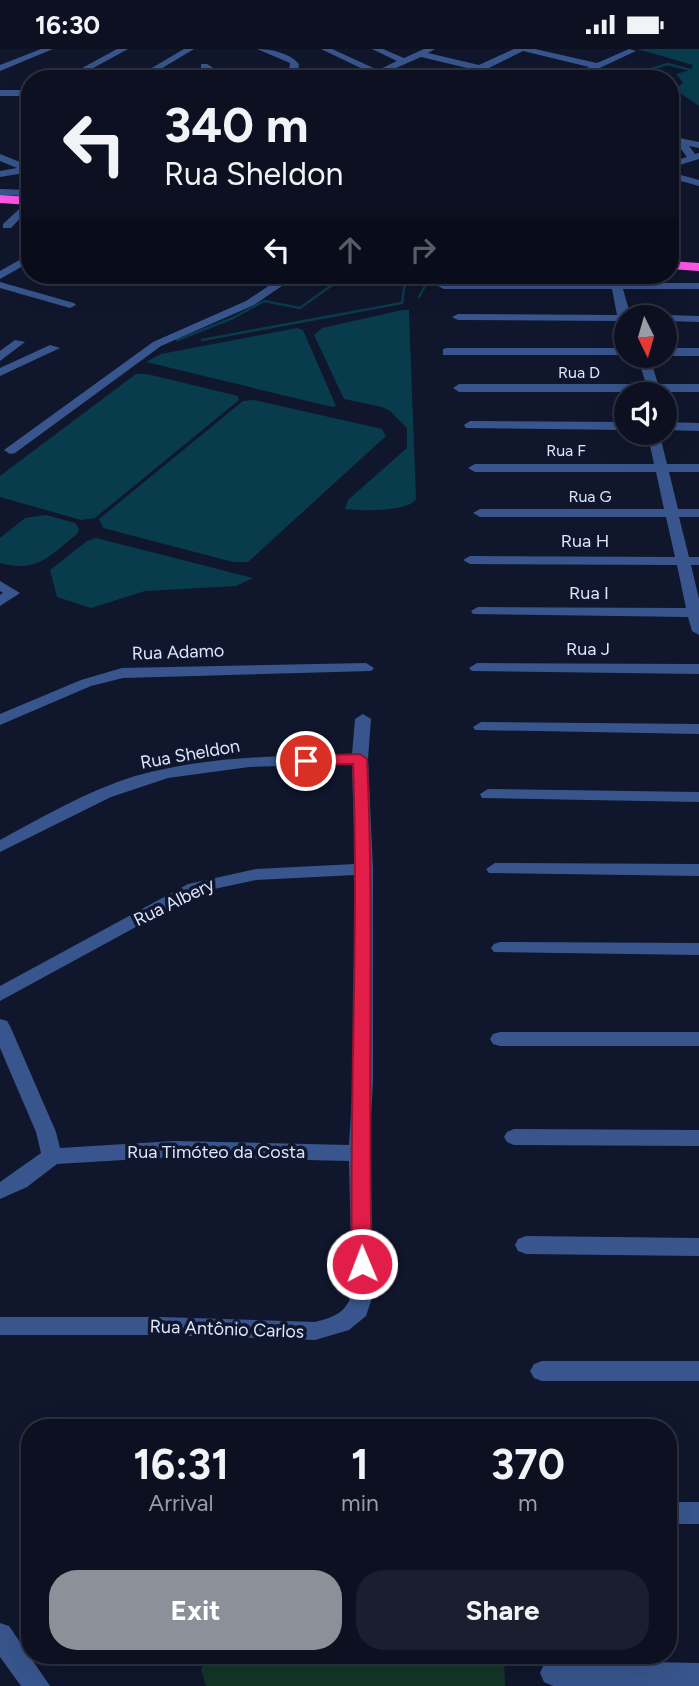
<!DOCTYPE html>
<html lang="en">
<head>
<meta charset="utf-8">
<style>
	body { margin:0; font-family:Figtree,sans-serif; background:#1a1e2e; color:#f1f3f6; height:100vh; display:flex; flex-direction:column; font-size:26px; white-space:nowrap }
	* { box-sizing:border-box; margin:0 }
	p { font-size:23px; color:#9a9da5 }
	.icon { flex:none; width:38px; height:38px; fill:none; stroke:currentColor; stroke-width:2; stroke-linecap:round; stroke-linejoin:round }
	.map { position:relative; flex:1; overflow:hidden }
	.panel { position:absolute; left:21px; top:1370px; width:656px; height:245px; display:flex; flex-direction:column; background:#0c1021; border-radius:28px; box-shadow:0 7px 28px #0002,0 0 0 2px #2c303f }
	.panel>* { flex:none }
	.guide { position:absolute; left:21px; top:21px; width:658px; height:214px; border-radius:28px; box-shadow:0 7px 28px #0002,0 0 0 2px #2c303f; background:#0c1021; color:#f1f3f6; overflow:hidden }
	.needle { width:46px; rotate:175deg }
	.controls { position:absolute; left:614px; top:256px; display:grid; gap:14px }
	.controls a { display:grid; place-items:center; width:63px; height:63px; border-radius:50%; background:#0c1021; box-shadow:0 7px 28px #0002,0 0 0 2px #2c303f; font-size:35px }
	.pin { position:absolute; display:grid; place-items:center; width:60px; height:60px; color:#fff; margin:-30px; border:4px solid #fff; border-radius:50%; box-shadow:0 2px 7px #0007 }
	.me { position:absolute; width:77px; margin:-38px; rotate:359deg; stroke-linejoin:round; filter:drop-shadow(0 0 5px #0008) }
	.turn { display:flex; align-items:center; gap:24px; height:147px; padding:0 28px; font-size:32px }
	.turn .icon { width:91px; height:91px; stroke-width:2.5 }
	.turn b { display:block; font-size:49px; line-height:60px }
	.lanes { display:flex; align-items:center; height:66px; padding:0 28px; background:#0003; justify-content:center; gap:35px; direction:ltr }
	.lanes .off { opacity:.35 }
	.eta { display:flex; justify-content:space-evenly; align-items:center; height:119px; text-align:center }
	.eta b { font-size:42px; font-weight:700; line-height:49px }
	.primary-button { display:flex; gap:14px; margin-top:auto; padding:14px 28px }
	.primary-button a { flex:1; height:80px; border-radius:28px; background:#8c9099; color:#fff; font-size:28px; font-weight:700; line-height:80px; text-align:center }
	.primary-button a+a { background:#1a1e2e; color:#f1f3f6 }
	.status { display:flex; justify-content:space-between; align-items:center; height:49px; padding:0 35px; background:#0c1021; direction:ltr }
	.status svg { height:19px; fill:currentColor }
	.map>svg:first-child { display:block }
</style>
</head>
<body>
<div class="status"><b>16:30</b><svg viewBox="0 0 49 12"><path d="M0 12V9h3v3zM5 12V6h3v6zM10 12V3h3v9zM15 12V0h3v12zM26 1h20v11H26zM47 4h2v5h-2z"/></svg></div>
<div class="map">
<svg width="699" height="1637" viewBox="0 0 699 1637">
	<rect width="100%" height="100%" fill="#10162c"/>
	<polygon fill="#123627" points="209,1607 504,1607 505,1637 206,1637 201,1620"/>
	<g fill="#083c4d">
		<polygon points="637,0 699,0 699,57 674,40 683,34 676,25 691,21 693,16"/>
		<path d="M402,261H409V264L416,450C409,463 360,462 345,460L348,451L407,399V379L390,362L382,358L344,350L314,286L322,279Z"/>
		<polygon points="297,279 303,281 336,357 332,358 146,313 161,305"/>
		<polygon points="136,325 147,325 238,347 239,351 95,469 81,471 0,448 0,427"/>
		<polygon points="254,351 382,380 386,387 248,513 233,513 103,479 99,470 243,352"/>
		<path d="M46,466L75,474L79,480L77,485C49,507 38,524 0,514V489L25,469Z"/>
		<polygon points="96,489 253,529 236,537 145,542 91,559 57,548 50,521 87,492"/>
	</g>
	<g fill="none" stroke-linecap="round" stroke-linejoin="round">
		<g stroke="#083c4d" stroke-width="2.5">
			<polyline points="411,30 433,24 457,30"/>
			<polyline points="618,30 668,15 694,22"/>
			<polyline points="419,248 429,230 437,226"/>
			<polyline points="177,291 233,269 264,252 300,259 346,226"/>
			<polyline points="202,291 402,254 404,239 410,226"/>
		</g>
		<g fill="#38568d" fill-rule="evenodd">
			<polygon points="41,0 53,0 0,22 0,16"/>
			<polygon points="117,0 128,0 73,30 62,30"/>
			<polygon points="184,0 194,0 144,30 133,30"/>
			<path d="M257,0C271,0 290,4 299,15L297,26L367,22L321,0H332L378,21L397,12L372,0H383L404,9L424,0H435L428,4L479,16L514,0H535L597,14L629,0L636,2L576,30H564L589,18L523,2L489,19L529,30H513L421,8L387,23L407,30L378,27L277,30L288,27L290,14Z"/>
			<polygon points="201,15 207,15 231,30 220,30 201,19"/>
			<rect x="0" y="41" width="30" height="6"/>
			<polygon points="680,89 699,93 699,99 689,97 695,105 699,104 699,110 670,119 670,113 687,108 675,92"/>
			<polygon points="0,105 30,117 30,123 0,128 0,122 17,119 0,112"/>
			<polygon points="670,123 699,131 699,137 670,129"/>
			<polygon points="0,140 30,141 30,147 0,146"/>
			<polygon points="30,150 30,159 11,179 3,179 3,175"/>
			<polygon points="30,205 30,213 0,230 0,222"/>
			<polygon points="285,226 298,226 254,256 161,297 15,404 10,405 4,401 153,293 246,252"/>
			<polygon points="609,226 619,226 621,234 699,234 699,240 623,240 631,268 626,268 626,283 620,280 619,272 458,271 452,268 458,265 617,266 612,240 444,240 438,237 444,234 610,234"/>
			<polygon points="0,233 74,254 76,256 70,259 0,239"/>
			<polygon points="665,266 699,267 699,273 665,272 665,268 660,268"/>
			<polygon points="15,291 25,293 0,312 0,302"/>
			<polygon points="50,296 60,299 0,327 0,319"/>
			<polygon points="447,299 626,299 627,306 443,306 443,300"/>
			<rect x="665" y="299" width="34" height="8"/>
			<polygon points="637,306 649,306 658,335 699,335 699,343 459,343 453,339 459,335 646,335"/>
			<polygon points="470,372 626,373 626,381 466,379 464,376"/>
			<polygon points="665,373 699,374 699,382 665,381"/>
			<polygon points="647,383 659,383 667,415 699,415 699,423 669,423 678,460 699,460 699,468 679,468 689,508 699,508 699,516 691,516 699,550 699,586 692,582 688,568 473,565 471,562 478,558 686,559 677,516 470,515 463,511 470,507 675,508 666,468 480,468 473,464 480,460 664,460 656,423 475,423 468,419 475,415 654,415"/>
			<polygon points="0,532 20,544 0,557 0,546 3,544 0,542"/>
			<polygon points="366,614 374,619 371,622 123,629 91,637 0,676 0,665 81,631 122,619"/>
			<polygon points="477,614 699,615 699,625 472,622 469,619"/>
			<path d="M363,665L371,670L368,710L373,820V1032L369,1104L374,1243L366,1267L349,1281L315,1291L160,1286H0V1268H160L315,1273C334,1268 347,1264 352,1243L349,1112L174,1108L57,1115L27,1138L0,1150V1133L41,1104L36,1083L0,999V970L7,972L10,977L56,1083L60,1099L174,1092L349,1096L353,1032L355,826L256,831L200,843L0,952V937L188,835L256,820L355,815L352,715L249,718L168,729L111,748L0,803V791C44,767 87,742 135,727C206,707 279,707 352,705L355,670Z"/>
			<polygon points="481,673 699,675 699,685 475,681 473,678"/>
			<polygon points="488,740 699,743 699,753 482,749 480,745"/>
			<polygon points="495,814 699,815 699,827 489,824 486,820"/>
			<polygon points="500,893 699,894 699,906 494,903 491,899 494,895"/>
			<polygon points="500,983 699,983 699,997 500,997 493,995 490,990 493,985"/>
			<polygon points="514,1080 699,1081 699,1097 514,1096 507,1093 504,1088 507,1083"/>
			<polygon points="526,1187 699,1189 699,1207 526,1205 518,1202 515,1196 518,1190"/>
			<polygon points="542,1312 699,1312 699,1332 542,1332 534,1329 530,1322 534,1315"/>
			<rect x="668" y="1453" width="31" height="22"/>
			<polygon points="0,1574 9,1577 50,1637 21,1637 0,1608"/>
			<polygon points="553,1611 699,1614 699,1637 553,1637 544,1633 540,1624 544,1615"/>
		</g>
		<g fill="#ff55e9" fill-rule="evenodd">
			<polygon points="0,146 30,148 30,156 0,154"/>
			<polygon points="670,212 699,214 699,222 670,220"/>
		</g>
	</g>
	<path fill="#e11d48" stroke="#92132f" stroke-width="2" d="M360,705L367,710C375,878 367,1047 372,1215L369,1221L362,1223L355,1221L352,1215C349,1048 359,882 353,715L306,716L299,712L306,707Z"/>
	<g text-anchor="middle" dominant-baseline="central" stroke-width="7" stroke-linejoin="round" paint-order="stroke">
		<g font-size="16" fill="#dae5ff" stroke="#10162c">
			<text x="579" y="323">Rua D</text>
			<text x="566" y="401">Rua F</text>
			<text x="590" y="447">Rua G</text>
		</g>
		<g font-size="18" fill="#dae5ff" stroke="#10162c">
			<text x="585" y="492">Rua H</text>
			<text x="589" y="544">Rua I</text>
			<text x="588" y="600">Rua J</text>
			<text transform="translate(178 603) rotate(-2)">Rua Adamo</text>
			<text transform="translate(190 705) rotate(-10)">Rua Sheldon</text>
			<text transform="translate(174 853) rotate(-26)">Rua Albery</text>
			<text x="216" y="1103">Rua Timóteo da Costa</text>
			<text transform="translate(227 1280) rotate(2)">Rua Antônio Carlos</text>
		</g>
	</g>
</svg>
<div class="controls">
<a><svg class="needle" viewBox="-14 -14 28 28"><path d="M0-13l5 13h-10z" fill="#e53935"/><path d="M0 13l5-13h-10z" fill="#9a9da5"/></svg></a>
<a><svg class="icon" aria-label="sound" viewBox="0 0 24 24"><path d="M4 9h4l5-4v14l-5-4H4zM17 9q2 3 0 6"/></svg></a>
</div>
<div class="pin" style="left:306px;top:712px;background:#d93025"><svg class="icon" aria-label="arrive" viewBox="0 0 24 24"><path d="M6 21V4h12l-3 4 3 4H6"/></svg></div>
<svg class="me" style="left:362px;top:1215px" viewBox="-20 -20 40 40"><circle r="17" fill="#e11d48" stroke="#fff" stroke-width="3"/><path d="M0-11L8 9 0 5-8 9z" fill="#fff"/></svg>
<div class="guide">
<div class="turn"><svg class="icon" aria-label="left" viewBox="0 0 24 24"><path d="M17 20v-9H6M10 6l-5 5 5 5"/></svg><div><b>340 m</b>Rua Sheldon</div></div>
<div class="lanes"><svg class="icon" aria-label="left" viewBox="0 0 24 24"><path d="M17 20v-9H6M10 6l-5 5 5 5"/></svg><svg class="icon off" aria-label="ahead" viewBox="0 0 24 24"><path d="M12 20V5M6 11l6-6 6 6"/></svg><svg class="icon off" aria-label="right" viewBox="0 0 24 24"><path d="M7 20v-9h11M14 6l5 5-5 5"/></svg></div>
</div>
<section class="panel">
<div class="eta">
<div><b>16:31</b><p>Arrival</p></div>
<div><b>1</b><p>min</p></div>
<div><b>370</b><p>m</p></div>
</div>
<div class="primary-button"><a>Exit</a><a>Share</a></div>
</section>
</div>
</body>
</html>
